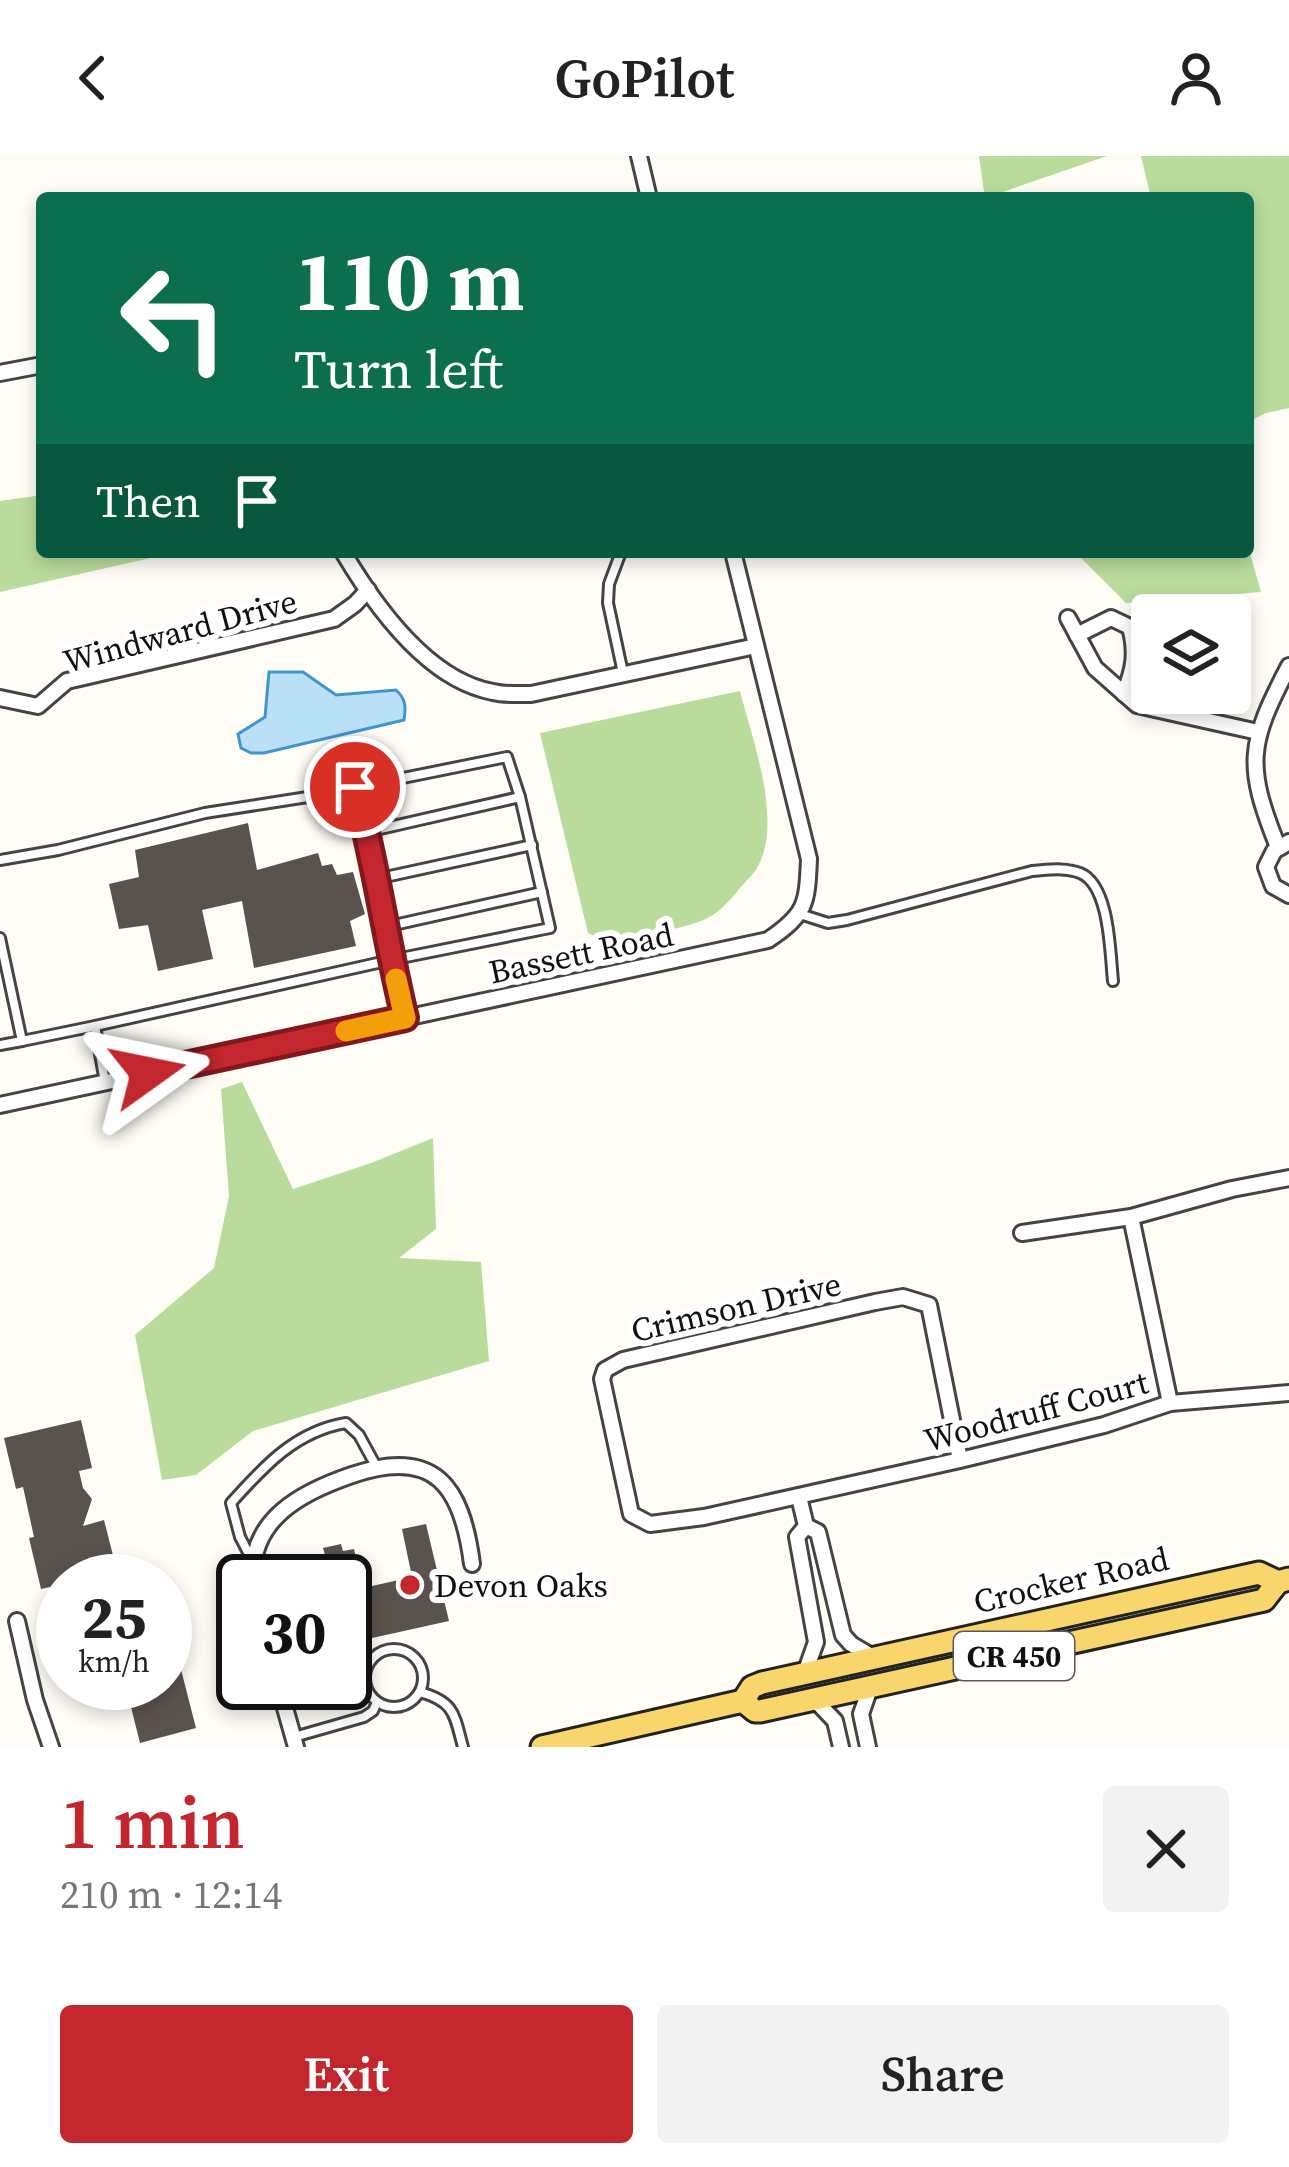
<!DOCTYPE html>
<html lang="en">
<head>
<meta charset="utf-8">
<style>
	body { margin:0; font-family:"Source Serif 4",serif; background:#f2f2f2; color:#222; height:100vh; display:flex; flex-direction:column; font-size:45px; white-space:nowrap }
	* { box-sizing:border-box; margin:0 }
	p { font-size:39px; color:#767676 }
	.icon { flex:none; width:66px; height:66px; fill:none; stroke:currentColor; stroke-width:2; stroke-linecap:round; stroke-linejoin:round }
	.map { position:relative; height:1591px; overflow:hidden }
	.details { display:flex; flex-direction:column; background:#fff; flex:1 }
	.details>* { flex:none }
	.banner { position:absolute; left:36px; top:36px; width:1218px; height:366px; border-radius:12px; box-shadow:0 6px 18px #0003; background:#0b6e4f; color:#fff; overflow:hidden }
	.buttons { position:absolute; left:1131px; top:438px; display:grid; gap:24px }
	.buttons a { display:grid; place-items:center; width:120px; height:120px; border-radius:12px; background:#fff; box-shadow:0 6px 18px #0003; font-size:60px }
	.speed { position:absolute; left:36px; top:1398px; display:flex; gap:24px; font-size:60px; font-weight:700; text-align:center }
	.speed>* { display:grid; place-content:center; width:156px; height:156px; border-radius:50%; background:#fff; box-shadow:0 6px 18px #0003; line-height:1 }
	.speed small { font-size:30px; font-weight:400 }
	.speed .limit { border:6px solid #111; border-radius:18px; background:#fff; color:#111 }
	.pin { position:absolute; display:grid; place-items:center; width:102px; height:102px; color:#fff; margin:-51px; border:6px solid #fff; border-radius:50%; box-shadow:0 3px 12px #0007 }
	.me { position:absolute; width:132px; margin:-66px; rotate:78deg; stroke-linejoin:round; filter:drop-shadow(0 0 9px #0008) }
	.turn { display:flex; align-items:center; gap:42px; height:252px; padding:0 60px; font-size:54px }
	.turn .icon { width:156px; height:156px; stroke-width:2.5 }
	.turn b { display:block; font-size:84px; line-height:102px }
	.then { display:flex; align-items:center; height:114px; padding:0 60px; background:#0003; gap:24px; font-size:45px }
	.round { display:grid; place-items:center; flex:none; width:126px; height:126px; border-radius:12px; background:#f2f2f2 }
	.head { display:flex; align-items:center; justify-content:space-between; height:204px; padding:0 60px }
	h1 { font-size:72px; font-weight:600; line-height:90px; color:#c4262e }
	.primary-button { display:flex; gap:24px; margin-top:auto; padding:24px 60px }
	.primary-button a { flex:1; height:138px; border-radius:12px; background:#c4262e; color:#fff; font-size:48px; font-weight:600; line-height:138px; text-align:center }
	.primary-button a+a { background:#f2f2f2; color:#222 }
	header { display:flex; justify-content:space-between; align-items:center; height:156px; padding:0 60px; background:#fff; font-size:54px; font-weight:600 }
	.map>svg:first-child { display:block }
</style>
</head>
<body>
<header><svg class="icon" aria-label="back" viewBox="0 0 24 24"><path d="M15 5l-7 7 7 7"/></svg>GoPilot<svg class="icon" aria-label="person" viewBox="0 0 24 24"><circle cx="12" cy="8" r="4"/><path d="M4 21q1-7 8-7t8 7"/></svg></header>
<div class="map">
<svg width="1289" height="1591" viewBox="0 0 1289 1591">
	<rect width="100%" height="100%" fill="#fffdf5"/>
	<g fill="#b9dc9c">
		<polygon points="979,0 1107,0 985,42"/>
		<polygon points="1141,0 1289,0 1289,252 1266,257 1248,266 1248,42 1151,42"/>
		<polygon points="42,339 42,396 177,396 0,436 0,345"/>
		<polygon points="1248,390 1261,436 1126,447 1079,400 1071,396 1248,396"/>
		<path d="M740,535C752,582 783,665 758,710C754,718 746,725 740,732C717,761 707,765 670,774C645,780 611,791 588,777L540,577Z"/>
		<polygon points="242,926 293,1033 371,1007 433,982 436,1073 399,1102 481,1106 489,1205 253,1275 196,1319 162,1324 135,1179 214,1112 229,1040 221,933"/>
	</g>
	<path fill="#b9e0f7" stroke="#3f96cf" stroke-width="3" d="M269,516H303L336,539L396,534C406,543 406,551 404,564L264,597H251L241,592L238,578L265,561Z"/>
	<g fill="#5a524d">
		<polygon points="248,667 257,714 318,697 322,710 332,708 337,719 353,716 365,758 350,765 356,790 254,812 242,745 202,754 213,803 158,815 148,769 119,773 109,728 139,721 135,694"/>
		<polygon points="81,1264 92,1312 79,1315 83,1332 92,1343 83,1370 104,1364 117,1415 76,1425 63,1425 63,1428 41,1433 29,1382 34,1381 23,1331 16,1333 4,1282"/>
		<polygon points="426,1368 449,1465 345,1488 345,1425 308,1425 303,1404 325,1399 323,1392 341,1388 343,1395 354,1393 363,1432 412,1421 402,1373"/>
		<polygon points="176,1494 196,1572 140,1587 125,1527 165,1527 165,1497"/>
	</g>
	<g fill="none" stroke-linecap="round" stroke-linejoin="round">
		<g stroke="#444" stroke-width="14">
			<g id="lane">
				<polyline points="621,396 609,428 608,447 623,517"/>
				<polyline points="367,676 520,641"/>
				<polyline points="0,704 58,694 205,657 314,640 507,601 520,641 550,772 391,804 405,861"/>
				<polyline points="376,723 532,689"/>
				<path d="M800,758L828,767L847,764L1032,715C1048,714 1065,711 1080,717C1110,729 1110,797 1113,825"/>
				<polyline points="385,771 542,736"/>
				<polyline points="0,782 22,885 95,870 105,926"/>
				<polyline points="95,870 391,804 367,676 355,631"/>
				<polyline points="0,889 22,885"/>
				<path d="M252,1404L240,1381L231,1347C264,1310 296,1275 346,1267L359,1279L377,1312"/>
				<circle cx="394" cy="1522" r="29"/>
				<path d="M420,1536C455,1546 454,1558 463,1591"/>
				<polyline points="294,1581 364,1561 373,1555 377,1546"/>
			</g>
		</g>
		<g stroke="#444" stroke-width="20">
			<g id="street">
				<polyline points="639,0 649,42"/>
				<polyline points="0,217 42,209"/>
				<path d="M343,396C375,450 427,524 493,536C505,539 518,538 531,538L756,490"/>
				<polyline points="1068,462 1095,512 1137,549 1258,576"/>
				<path d="M1077,479L1111,462L1130,471C1137,497 1134,513 1124,538"/>
				<polyline points="0,542 38,550 67,525 334,463 355,448 368,434"/>
				<polyline points="1289,686 1274,695 1266,711 1273,730 1289,739"/>
				<path d="M1278,691C1245,609 1248,588 1289,510"/>
				<path d="M0,949L768,784C807,758 807,747 809,703L733,396"/>
				<polyline points="1131,1061 1170,1247"/>
				<polyline points="1022,1077 1131,1061 1232,1033 1289,1022"/>
				<polyline points="960,1304 929,1149 903,1141 875,1146 623,1204 605,1214 602,1223 631,1358 650,1368 704,1361 960,1304 1104,1269 1170,1247 1289,1237"/>
				<polyline points="799,1341 806,1370 818,1376 843,1479 851,1488 873,1501"/>
				<path d="M253,1425C249,1363 302,1336 352,1319C434,1291 462,1329 472,1408"/>
				<polyline points="17,1465 35,1544 51,1591"/>
				<polyline points="805,1517 816,1486 797,1381 806,1370"/>
				<polyline points="278,1527 296,1591"/>
				<polyline points="815,1544 835,1565 841,1591"/>
				<polyline points="868,1591 861,1558 870,1532"/>
			</g>
		</g>
		<g stroke="#222" stroke-width="27">
			<g id="primary">
				<polyline points="743,1545 755,1555 760,1555 1264,1444 1278,1426"/>
				<polyline points="542,1591 743,1545 752,1531 762,1527 1259,1417 1278,1426 1289,1423"/>
			</g>
		</g>
		<use href="#lane" stroke="#fff" stroke-width="8"/>
		<use href="#street" stroke="#fff" stroke-width="14"/>
		<use href="#primary" stroke="#f9d66b" stroke-width="21"/>
	</g>
	<g fill="none" stroke-linecap="round" stroke-linejoin="round">
		<g stroke="#7f191e" stroke-width="30">
			<path id="route" d="M148,917L405,862C386,785 376,707 355,631"/>
		</g>
		<use href="#route" stroke="#c4262e" stroke-width="21"/>
		<polyline stroke="#f59e0b" stroke-width="21" points="346,875 405,862 396,823"/>
	</g>
	<circle fill="#c4262e" stroke="#fff" stroke-width="4.5" cx="410" cy="1429" r="12"/>
	<g text-anchor="middle" dominant-baseline="central" stroke-width="12" stroke-linejoin="round" paint-order="stroke">
		<rect fill="#fff" stroke="#585858" stroke-width="3" x="954" y="1476" width="120" height="48" rx="9"/>
		<g font-size="30" font-weight="bold" fill="#111">
			<text x="1014" y="1500">CR 450</text>
		</g>
		<g font-size="33" fill="#111" stroke="#fff">
			<text transform="translate(180 475) rotate(-15)">Windward Drive</text>
			<text transform="translate(581 797) rotate(-12)">Bassett Road</text>
			<text transform="translate(736 1151) rotate(-13)">Crimson Drive</text>
			<text transform="translate(1036 1255) rotate(-15)">Woodruff Court</text>
			<text transform="translate(1071 1424) rotate(-13)">Crocker Road</text>
		</g>
		<g font-size="33" fill="#111" stroke="#fff" text-anchor="start">
			<text x="434" y="1429">Devon Oaks</text>
		</g>
	</g>
</svg>
<div class="buttons">
<a><svg class="icon" aria-label="layers" viewBox="0 0 24 24"><path d="M12 4l9 5-9 5-9-5zM3 14l9 5 9-5"/></svg></a>
</div>
<div class="speed"><div>25<small>km/h</small></div><div class="limit">30</div></div>
<div class="pin" style="left:355px;top:631px;background:#d93025"><svg class="icon" aria-label="arrive" viewBox="0 0 24 24"><path d="M6 21V4h12l-3 4 3 4H6"/></svg></div>
<svg class="me" style="left:148px;top:917px" viewBox="-20 -20 40 40"><path d="M0-17L14 15 0 8-14 15z" fill="#c4262e" stroke="#fff" stroke-width="4"/></svg>
<div class="banner">
<div class="turn"><svg class="icon" aria-label="left" viewBox="0 0 24 24"><path d="M17 20v-9H6M10 6l-5 5 5 5"/></svg><div><b>110 m</b>Turn left</div></div>
<div class="then">Then<svg class="icon" aria-label="arrive" viewBox="0 0 24 24"><path d="M6 21V4h12l-3 4 3 4H6"/></svg></div>
</div>
</div>
<section class="details">
<div class="head"><div><h1>1 min</h1><p>210 m · 12:14</p></div><a class="round"><svg class="icon" aria-label="close" viewBox="0 0 24 24"><path d="M6 6l12 12M18 6L6 18"/></svg></a></div>
<div class="primary-button"><a>Exit</a><a>Share</a></div>
</section>
</body>
</html>
